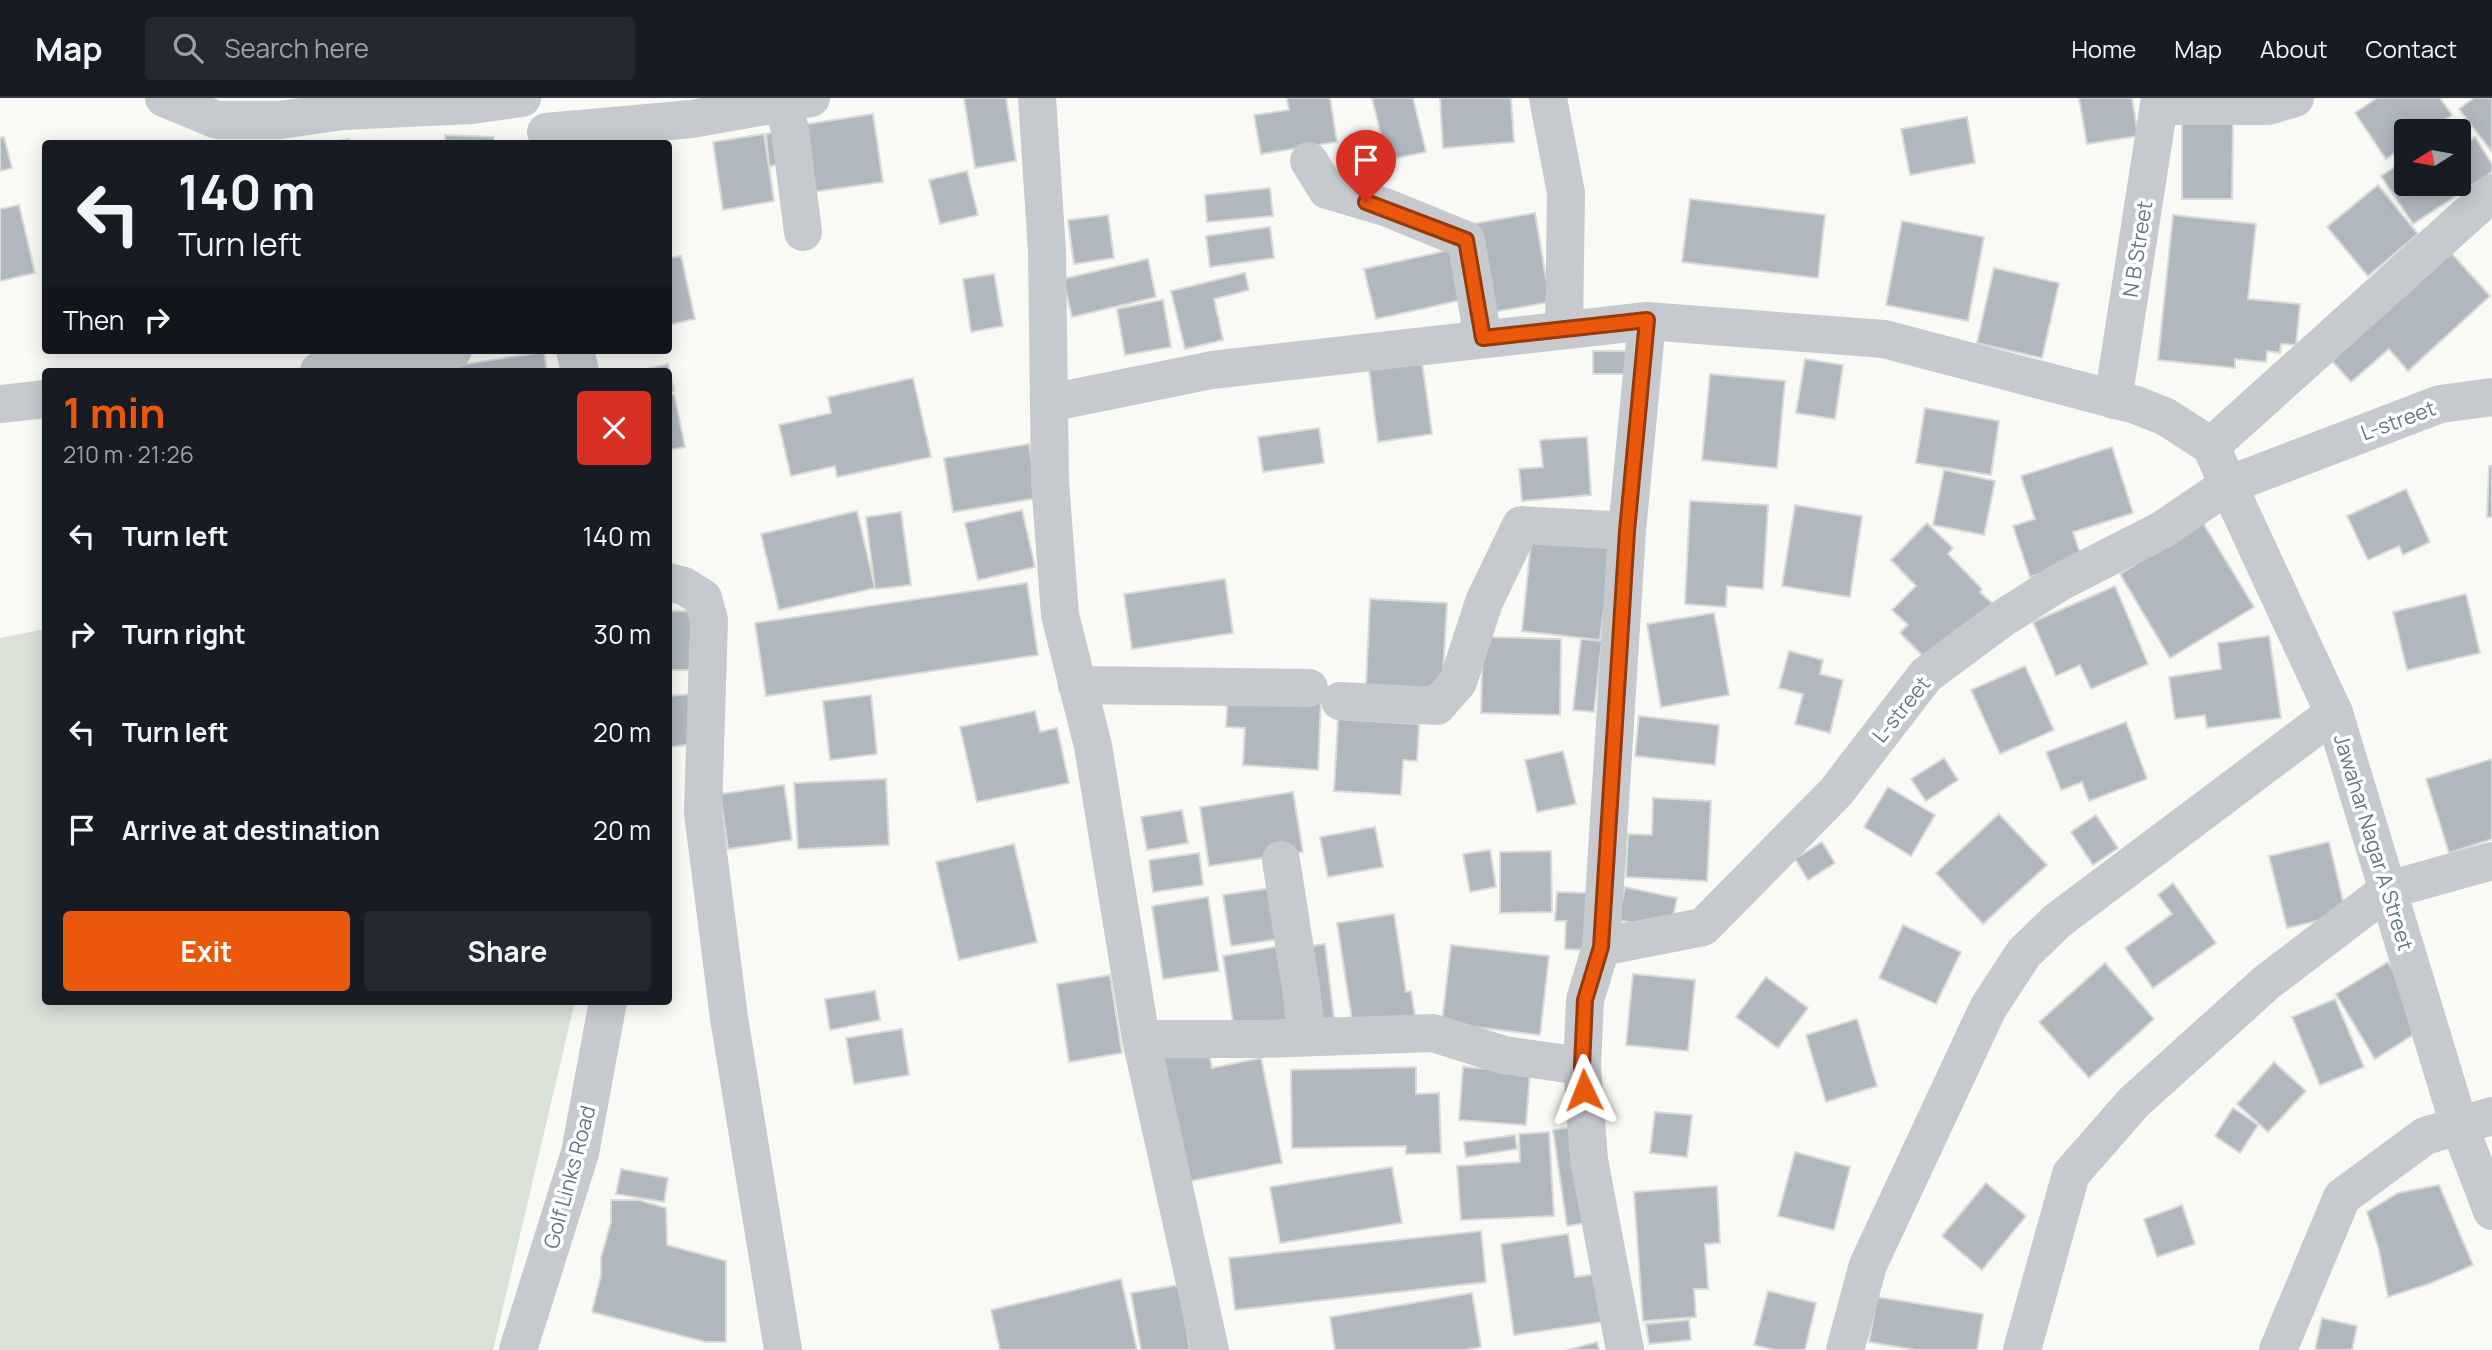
<!DOCTYPE html>
<html lang="en">
<head>
<meta charset="utf-8">
<style>
	body { margin:0; font-family:Manrope,sans-serif; background:#242831; color:#f1f3f6; height:100vh; display:flex; flex-direction:column; font-size:26px; white-space:nowrap }
	* { box-sizing:border-box; margin:0 }
	p { font-size:23px; color:#9ea1a6 }
	.icon { flex:none; width:38px; height:38px; fill:none; stroke:currentColor; stroke-width:2; stroke-linecap:round; stroke-linejoin:round }
	.map { position:relative; flex:1; overflow:hidden }
	.panel { position:absolute; left:42px; top:270px; width:630px; height:637px; display:flex; flex-direction:column; background:#171b24; border-radius:7px; box-shadow:0 4px 18px #0003 }
	.panel>* { flex:none }
	.hud { position:absolute; left:42px; top:42px; width:630px; height:214px; border-radius:7px; box-shadow:0 4px 18px #0003; background:#171b24; color:#f1f3f6; overflow:hidden }
	.needle { width:46px; rotate:259deg }
	.tools { position:absolute; left:2394px; top:21px; display:grid; gap:14px }
	.tools a { display:grid; place-items:center; width:77px; height:77px; border-radius:7px; background:#171b24; box-shadow:0 4px 18px #0003; font-size:35px }
	.pin { position:absolute; display:grid; place-items:center; width:60px; height:60px; color:#fff; margin:-72px -30px; border-radius:50% 50% 50% 0; rotate:-45deg; box-shadow:0 0 7px #0007 }
	.pin .icon { rotate:45deg }
	.me { position:absolute; width:77px; margin:-38px; rotate:358deg; stroke-linejoin:round; filter:drop-shadow(0 0 5px #0008) }
	.turn { display:flex; align-items:center; gap:24px; height:147px; padding:0 21px; font-size:32px }
	.turn .icon { width:91px; height:91px; stroke-width:2.5 }
	.turn b { display:block; font-size:49px; line-height:60px }
	.then { display:flex; align-items:center; height:66px; padding:0 21px; background:#0003; gap:14px; font-size:26px }
	.round { display:grid; place-items:center; flex:none; width:74px; height:74px; border-radius:7px; background:#242831 }
	.headline { display:flex; align-items:center; justify-content:space-between; height:119px; padding:0 21px }
	h1 { font-size:42px; font-weight:700; line-height:52px; color:#ea580c }
	.primary-button { display:flex; gap:14px; margin-top:auto; padding:14px 21px }
	.primary-button a { flex:1; height:80px; border-radius:7px; background:#ea580c; color:#fff; font-size:28px; font-weight:700; line-height:80px; text-align:center }
	.primary-button a+a { background:#242831; color:#f1f3f6 }
	ul { padding:0; list-style:none }
	li { display:flex; align-items:center; gap:21px; height:98px; padding:0 21px }
	li div { flex:1 }
	li b { display:block; font-size:26px }
	li em { font-style:normal }
	header { display:flex; align-items:center; gap:42px; box-sizing:border-box; height:98px; padding:0 35px; background:#171b24; border-bottom:2px solid #363941 }
	header strong { font-size:33px }
	nav { display:flex; gap:38px; margin-inline-start:auto; font-size:24px }
	.search { width:490px; height:63px; background:#242831; display:flex; align-items:center; gap:18px; box-sizing:border-box; padding:0 24px; border-radius:7px; color:#9ea1a6; font-size:26px }
	.map>svg:first-child { display:block }
</style>
</head>
<body>
<header>
<strong>Map</strong>
<div class="search"><svg class="icon" aria-label="search" viewBox="0 0 24 24"><circle cx="10" cy="10" r="6"/><path d="M15 15l6 6"/></svg>Search here</div>
<nav><a>Home</a><a>Map</a><a>About</a><a>Contact</a></nav>
</header>
<div class="map">
<svg width="2492" height="1252" viewBox="0 0 2492 1252">
	<rect width="100%" height="100%" fill="#f9f9f6"/>
	<polygon fill="#dae1d7" points="45,531 46,903 575,903 493,1252 0,1252 0,540"/>
	<g fill="#b0b7be" stroke="#dadad8" stroke-width="2">
		<polygon points="964,0 1006,0 1016,63 975,70"/>
		<polygon points="1287,0 1330,0 1337,44 1261,56 1254,17 1289,12"/>
		<polygon points="1372,0 1413,0 1426,54 1387,62"/>
		<polygon points="1440,0 1511,0 1514,44 1443,50"/>
		<polygon points="2079,0 2132,0 2138,38 2087,46"/>
		<polygon points="2377,0 2440,0 2452,17 2427,33 2406,33 2406,47 2386,61 2355,15"/>
		<polygon points="2474,0 2492,0 2492,54 2459,11"/>
		<polygon points="873,16 883,84 805,95 794,28"/>
		<polygon points="1967,19 1975,65 1910,77 1901,31"/>
		<polygon points="2182,20 2233,21 2232,101 2182,101"/>
		<polygon points="788,34 791,65 769,68 766,36"/>
		<polygon points="764,36 774,103 723,112 713,44"/>
		<polygon points="445,37 494,39 494,46 445,46"/>
		<polygon points="4,39 12,70 0,73 0,40"/>
		<polygon points="2475,39 2492,66 2492,74 2413,126 2381,78 2406,62 2406,86 2459,86 2459,50"/>
		<polygon points="349,41 349,46 321,46"/>
		<polygon points="967,73 978,117 940,126 929,82"/>
		<polygon points="2378,87 2418,136 2368,178 2327,129"/>
		<polygon points="1270,90 1273,118 1207,124 1205,97"/>
		<polygon points="1690,101 1825,117 1818,180 1682,164"/>
		<polygon points="19,107 35,175 0,183 0,111"/>
		<polygon points="1535,115 1550,204 1481,216 1466,127"/>
		<polygon points="1108,117 1114,160 1074,166 1068,122"/>
		<polygon points="2173,117 2256,126 2248,201 2300,206 2296,247 2281,246 2280,255 2267,253 2266,264 2235,261 2235,270 2158,262"/>
		<polygon points="1902,123 1984,139 1968,223 1886,207"/>
		<polygon points="1270,129 1274,160 1210,169 1206,138"/>
		<polygon points="2444,147 2490,198 2408,273 2389,251 2351,284 2324,254"/>
		<polygon points="1463,149 1475,199 1376,221 1364,171"/>
		<polygon points="681,158 695,221 668,227 668,160"/>
		<polygon points="1148,161 1156,199 1072,219 1063,181"/>
		<polygon points="1994,170 2059,185 2042,260 1977,245"/>
		<polygon points="1245,175 1249,192 1214,201 1223,242 1185,251 1171,193"/>
		<polygon points="994,176 1003,228 971,234 963,181"/>
		<polygon points="1163,202 1171,249 1125,257 1117,211"/>
		<polygon points="1593,253 1626,253 1627,276 1593,276"/>
		<polygon points="544,254 547,273 421,273"/>
		<polygon points="1805,261 1843,267 1835,321 1796,315"/>
		<polygon points="1422,264 1432,336 1378,344 1369,271"/>
		<polygon points="668,266 674,293 668,294 668,273 638,273"/>
		<polygon points="1710,276 1785,283 1777,370 1702,362"/>
		<polygon points="913,280 931,359 837,379 835,368 791,378 779,327 831,315 828,299"/>
		<polygon points="674,296 685,349 668,352 668,297"/>
		<polygon points="1925,310 1999,323 1991,377 1916,365"/>
		<polygon points="1319,330 1324,365 1263,374 1258,339"/>
		<polygon points="1587,339 1591,397 1522,403 1519,371 1543,369 1540,342"/>
		<polygon points="1029,346 1038,400 953,414 944,360"/>
		<polygon points="2112,349 2133,415 2073,434 2082,462 2030,479 2013,428 2035,421 2021,378"/>
		<polygon points="2489,368 2492,368 2492,419 2487,419"/>
		<polygon points="1944,372 1995,383 1984,437 1933,427"/>
		<polygon points="2406,391 2430,444 2403,457 2399,448 2368,462 2347,418"/>
		<polygon points="1690,403 1768,407 1763,491 1727,488 1726,509 1685,506"/>
		<polygon points="1795,407 1862,418 1850,499 1782,488"/>
		<polygon points="1022,412 1035,469 978,482 965,425"/>
		<polygon points="857,413 875,490 779,512 761,436"/>
		<polygon points="901,414 911,487 875,491 866,419"/>
		<polygon points="1927,425 1953,450 1948,456 1982,491 1980,494 1993,506 1932,567 1900,535 1908,527 1892,512 1916,488 1891,462"/>
		<polygon points="2203,425 2254,509 2170,560 2120,476"/>
		<polygon points="1532,434 1619,444 1604,511 1600,542 1522,533"/>
		<polygon points="1225,481 1233,535 1132,551 1124,496"/>
		<polygon points="1027,485 1038,557 766,598 755,525"/>
		<polygon points="2115,488 2148,566 2091,591 2080,567 2056,578 2033,524"/>
		<polygon points="2466,496 2480,555 2407,572 2393,514"/>
		<polygon points="1370,501 1447,505 1442,592 1366,588"/>
		<polygon points="668,513 696,513 695,572 668,572"/>
		<polygon points="1714,515 1729,597 1661,609 1647,526"/>
		<polygon points="2269,538 2281,620 2207,630 2205,617 2175,621 2169,579 2221,571 2218,545"/>
		<polygon points="1483,539 1561,541 1560,617 1481,615"/>
		<polygon points="1581,541 1602,543 1594,614 1573,612"/>
		<polygon points="1789,553 1823,562 1820,576 1843,582 1830,635 1795,626 1803,596 1779,590"/>
		<polygon points="2025,568 2054,632 2000,656 1971,592"/>
		<polygon points="692,596 698,646 669,649 668,598"/>
		<polygon points="1228,596 1321,601 1318,672 1243,667 1245,630 1226,629"/>
		<polygon points="871,597 877,656 830,662 823,603"/>
		<polygon points="1035,613 1040,634 1057,630 1069,685 977,704 960,629"/>
		<polygon points="1639,618 1719,627 1715,667 1635,658"/>
		<polygon points="1338,621 1419,626 1417,663 1403,662 1401,697 1334,693"/>
		<polygon points="2126,624 2147,681 2089,703 2082,684 2061,692 2046,654"/>
		<polygon points="1563,653 1576,706 1537,714 1525,662"/>
		<polygon points="1944,660 1958,682 1926,703 1911,681"/>
		<polygon points="2492,661 2492,741 2449,755 2426,681"/>
		<polygon points="886,681 889,747 798,751 794,685"/>
		<polygon points="784,687 792,742 728,751 720,696"/>
		<polygon points="1888,689 1935,717 1911,758 1864,729"/>
		<polygon points="1293,694 1303,754 1209,768 1200,709"/>
		<polygon points="1653,700 1711,703 1707,783 1626,779 1628,736 1652,737"/>
		<polygon points="1182,712 1188,745 1147,752 1141,719"/>
		<polygon points="1999,716 2047,767 1983,826 1936,775"/>
		<polygon points="2096,717 2118,750 2093,767 2071,734"/>
		<polygon points="1375,729 1383,769 1328,779 1320,739"/>
		<polygon points="1822,744 1835,765 1808,782 1795,761"/>
		<polygon points="2329,744 2346,816 2287,830 2269,758"/>
		<polygon points="1014,746 1037,844 959,862 936,764"/>
		<polygon points="1490,752 1496,789 1470,794 1463,756"/>
		<polygon points="1551,753 1552,814 1500,815 1500,754"/>
		<polygon points="1199,755 1203,787 1153,794 1149,762"/>
		<polygon points="2173,785 2216,845 2153,890 2125,850 2172,816 2158,797"/>
		<polygon points="1278,789 1286,840 1231,848 1223,797"/>
		<polygon points="1625,789 1677,800 1670,833 1618,822"/>
		<polygon points="1557,794 1588,795 1585,852 1565,851 1566,823 1555,823"/>
		<polygon points="1208,799 1219,873 1163,881 1152,808"/>
		<polygon points="1394,816 1406,894 1411,893 1415,918 1353,928 1337,825"/>
		<polygon points="1903,827 1961,854 1936,906 1879,880"/>
		<polygon points="1292,846 1304,919 1234,930 1223,858"/>
		<polygon points="1325,846 1334,920 1307,923 1297,850"/>
		<polygon points="1451,847 1549,858 1540,937 1442,925"/>
		<polygon points="2388,864 2427,928 2375,961 2336,896"/>
		<polygon points="2105,865 2154,921 2089,980 2039,924"/>
		<polygon points="1633,876 1695,882 1688,953 1626,947"/>
		<polygon points="1110,877 1122,955 1069,964 1057,886"/>
		<polygon points="1766,879 1808,910 1778,950 1736,919"/>
		<polygon points="875,893 880,922 830,932 825,901"/>
		<polygon points="2335,901 2364,969 2320,987 2292,919"/>
		<polygon points="1857,921 1877,988 1826,1004 1806,937"/>
		<polygon points="902,931 909,977 854,986 846,940"/>
		<polygon points="1208,950 1212,970 1261,960 1282,1065 1185,1084 1161,959"/>
		<polygon points="2274,964 2306,993 2268,1034 2237,1006"/>
		<polygon points="1416,969 1416,996 1439,995 1441,1055 1406,1056 1406,1048 1292,1050 1291,972"/>
		<polygon points="1463,969 1530,974 1526,1027 1459,1022"/>
		<polygon points="2233,1010 2258,1027 2240,1055 2215,1038"/>
		<polygon points="1655,1014 1692,1017 1687,1059 1650,1055"/>
		<polygon points="1578,1028 1592,1124 1567,1128 1553,1032"/>
		<polygon points="1549,1034 1554,1118 1461,1122 1457,1068 1520,1064 1519,1036"/>
		<polygon points="1515,1037 1517,1051 1466,1059 1464,1044"/>
		<polygon points="1795,1054 1850,1069 1834,1132 1778,1118"/>
		<polygon points="1392,1069 1402,1125 1280,1145 1270,1089"/>
		<polygon points="621,1071 668,1080 664,1104 616,1096"/>
		<polygon points="1986,1085 2026,1118 1982,1172 1942,1138"/>
		<polygon points="2439,1087 2473,1167 2431,1185 2388,1199 2379,1152 2367,1114 2398,1095"/>
		<polygon points="1717,1088 1720,1145 1705,1146 1708,1191 1694,1191 1696,1219 1643,1223 1634,1094"/>
		<polygon points="611,1102 638,1102 666,1110 667,1147 726,1163 726,1244 706,1244 592,1214 601,1177 601,1160 611,1124"/>
		<polygon points="2182,1107 2195,1146 2157,1159 2144,1121"/>
		<polygon points="1481,1133 1486,1184 1235,1212 1229,1160"/>
		<polygon points="1568,1136 1575,1179 1596,1176 1603,1224 1514,1237 1501,1146"/>
		<polygon points="1121,1181 1137,1252 1000,1252 991,1212"/>
		<polygon points="1179,1187 1190,1252 1141,1252 1131,1195"/>
		<polygon points="1768,1193 1816,1205 1805,1252 1776,1252 1754,1247"/>
		<polygon points="1472,1195 1481,1249 1465,1252 1335,1252 1330,1219"/>
		<polygon points="1877,1199 1983,1216 1977,1252 1916,1252 1869,1244"/>
		<polygon points="2322,1220 2357,1228 2352,1252 2315,1252"/>
		<polygon points="1689,1222 1691,1242 1649,1246 1646,1226"/>
		<polygon points="1597,1244 1599,1252 1567,1252"/>
	</g>
	<g fill="none" stroke-linecap="round" stroke-linejoin="round">
		<g stroke="#c6cace" stroke-width="38">
			<polyline points="164,0 217,22 280,22 343,13 472,7 522,0"/>
			<polyline points="1037,0 1047,153 1050,383 1060,517 1093,648 1141,941 1210,1252"/>
			<polyline points="1548,0 1566,95 1564,231"/>
			<polyline points="783,5 790,32 803,134"/>
			<polyline points="2159,8 2268,8 2295,0"/>
			<polyline points="546,34 692,21 811,0"/>
			<polyline points="1309,63 1327,92 1385,109 1466,142 1483,240"/>
			<polyline points="575,252 580,273"/>
			<polyline points="319,273 453,252"/>
			<polyline points="2113,302 2160,0"/>
			<polyline points="1049,305 1212,272 1647,223 1884,241 2136,307 2166,319 2211,348 2228,387 2440,306 2492,299"/>
			<polyline points="0,306 46,301"/>
			<polyline points="2211,348 2492,95"/>
			<polyline points="668,484 684,488 703,500 709,522 703,715 729,920 783,1252"/>
			<polyline points="1077,587 1309,590"/>
			<polyline points="1340,603 1437,608 1458,584 1484,504 1521,427 1627,433"/>
			<polyline points="1281,762 1302,897 1306,939"/>
			<polyline points="1601,849 1703,829 1836,694 1926,577 2003,520 2060,484 2162,432 2228,387 2334,615 2459,1027 2492,1113"/>
			<polyline points="1141,941 1260,941 1433,935 1504,957 1582,968"/>
			<polyline points="518,1252 580,1055 608,903"/>
			<polyline points="1625,1252 1589,1062 1582,968 1585,902 1601,849 1627,433 1647,223"/>
			<polyline points="1845,1252 1868,1167 1988,910 2024,855 2057,823 2334,615"/>
			<polyline points="2022,1252 2071,1076 2134,1004 2267,884 2388,792 2492,763"/>
			<polyline points="2278,1252 2342,1099 2425,1038 2492,1018"/>
		</g>
	</g>
	<g fill="none" stroke-linecap="round" stroke-linejoin="round">
		<g stroke="#983908" stroke-width="18">
			<polyline id="route" points="1366,104 1466,142 1483,240 1647,222 1627,433 1601,849 1585,902 1582,968 1584,992"/>
		</g>
		<use href="#route" stroke="#ea580c" stroke-width="12"/>
	</g>
	<g text-anchor="middle" dominant-baseline="central" stroke-width="7" stroke-linejoin="round" paint-order="stroke">
		<g font-size="21" fill="#657789" stroke="#fff">
			<text transform="translate(2137 151) rotate(-81)">N B Street</text>
			<text transform="translate(2398 322) rotate(-20)">L-street</text>
			<text transform="translate(1901 611) rotate(-51)">L-street</text>
			<text transform="translate(2374 744) rotate(73)">Jawahar Nagar A Street</text>
			<text transform="translate(569 1079) rotate(-75)">Golf Links Road</text>
		</g>
	</g>
</svg>
<div class="tools">
<a><svg class="needle" viewBox="-14 -14 28 28"><path d="M0-13l5 13h-10z" fill="#e53935"/><path d="M0 13l5-13h-10z" fill="#9ea1a6"/></svg></a>
</div>
<div class="pin" style="left:1366px;top:104px;background:#d93025"><svg class="icon" aria-label="arrive" viewBox="0 0 24 24"><path d="M6 21V4h12l-3 4 3 4H6"/></svg></div>
<svg class="me" style="left:1584px;top:992px" viewBox="-20 -20 40 40"><path d="M0-17L14 15 0 8-14 15z" fill="#ea580c" stroke="#fff" stroke-width="4"/></svg>
<div class="hud">
<div class="turn"><svg class="icon" aria-label="left" viewBox="0 0 24 24"><path d="M17 20v-9H6M10 6l-5 5 5 5"/></svg><div><b>140 m</b>Turn left</div></div>
<div class="then">Then<svg class="icon" aria-label="right" viewBox="0 0 24 24"><path d="M7 20v-9h11M14 6l5 5-5 5"/></svg></div>
</div>
<section class="panel">
<div class="headline"><div><h1>1 min</h1><p>210 m · 21:26</p></div><a class="round" style="background:#d93025;color:#fff"><svg class="icon" aria-label="close" viewBox="0 0 24 24"><path d="M6 6l12 12M18 6L6 18"/></svg></a></div>
<ul>
<li><svg class="icon" aria-label="left" viewBox="0 0 24 24"><path d="M17 20v-9H6M10 6l-5 5 5 5"/></svg><div><b>Turn left</b></div><em>140 m</em></li>
<li><svg class="icon" aria-label="right" viewBox="0 0 24 24"><path d="M7 20v-9h11M14 6l5 5-5 5"/></svg><div><b>Turn right</b></div><em>30 m</em></li>
<li><svg class="icon" aria-label="left" viewBox="0 0 24 24"><path d="M17 20v-9H6M10 6l-5 5 5 5"/></svg><div><b>Turn left</b></div><em>20 m</em></li>
<li><svg class="icon" aria-label="arrive" viewBox="0 0 24 24"><path d="M6 21V4h12l-3 4 3 4H6"/></svg><div><b>Arrive at destination</b></div><em>20 m</em></li>
</ul>
<div class="primary-button"><a>Exit</a><a>Share</a></div>
</section>
</div>
</body>
</html>
